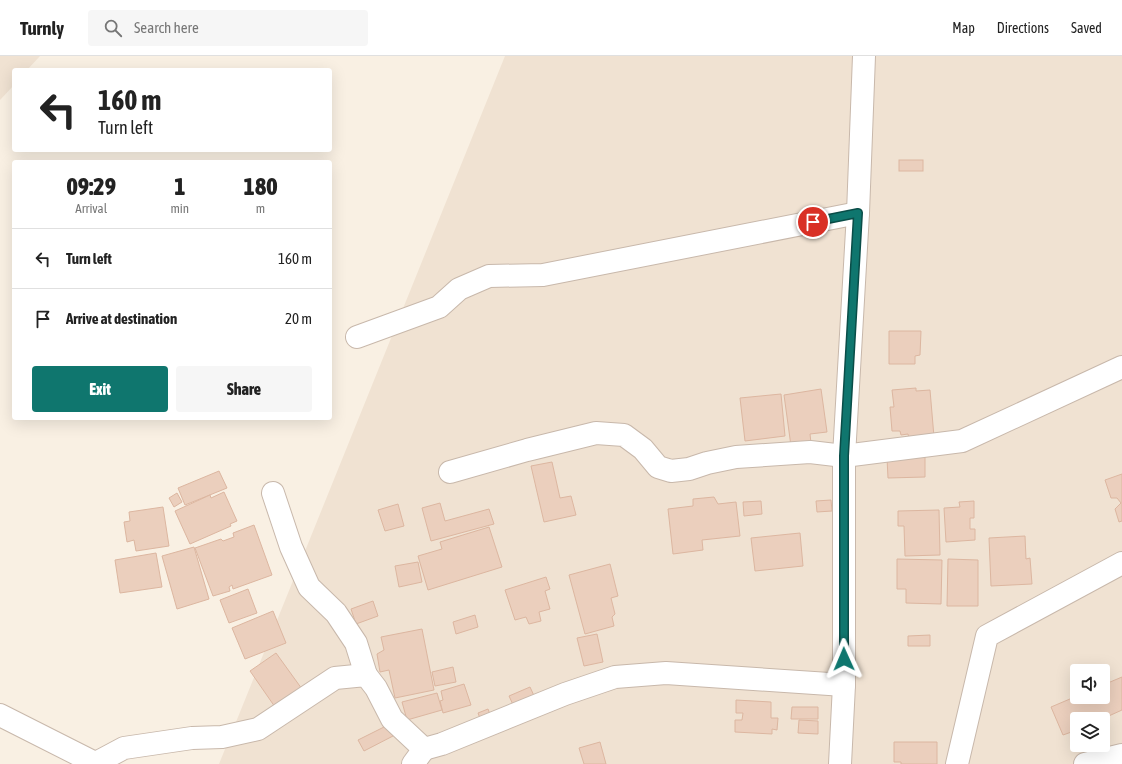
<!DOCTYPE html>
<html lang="en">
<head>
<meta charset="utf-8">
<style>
	body { margin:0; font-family:"Asap Condensed",sans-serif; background:#f6f6f6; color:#222; height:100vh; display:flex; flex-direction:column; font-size:15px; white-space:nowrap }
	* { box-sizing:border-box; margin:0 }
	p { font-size:13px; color:#767676 }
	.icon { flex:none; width:22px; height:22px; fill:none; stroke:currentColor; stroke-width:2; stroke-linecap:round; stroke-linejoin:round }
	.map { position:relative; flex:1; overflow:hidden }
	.sheet { position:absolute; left:12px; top:104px; width:320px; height:260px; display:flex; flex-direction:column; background:#fff; border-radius:4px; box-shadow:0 4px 16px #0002 }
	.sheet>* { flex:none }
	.banner { position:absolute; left:12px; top:12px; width:320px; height:84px; border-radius:4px; box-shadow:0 4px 16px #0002; background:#fff; color:#222; overflow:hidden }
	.fabs { position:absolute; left:1070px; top:608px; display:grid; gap:8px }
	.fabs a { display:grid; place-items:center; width:40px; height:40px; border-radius:4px; background:#fff; box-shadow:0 4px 16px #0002; font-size:20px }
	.pin { position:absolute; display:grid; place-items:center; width:34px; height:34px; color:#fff; margin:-17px; border:2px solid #fff; border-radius:50%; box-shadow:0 1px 4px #0007 }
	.me { position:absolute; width:44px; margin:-22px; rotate:359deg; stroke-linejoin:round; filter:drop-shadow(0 0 3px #0008) }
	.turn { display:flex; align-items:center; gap:14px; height:84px; padding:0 20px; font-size:18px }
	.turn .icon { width:52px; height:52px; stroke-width:2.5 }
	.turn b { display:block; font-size:28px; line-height:34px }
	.eta { display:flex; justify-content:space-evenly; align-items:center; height:68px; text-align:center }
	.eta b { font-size:24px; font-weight:800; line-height:28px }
	.action { display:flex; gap:8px; margin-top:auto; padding:8px 20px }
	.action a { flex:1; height:46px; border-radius:4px; background:#0f766e; color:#fff; font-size:16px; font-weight:800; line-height:46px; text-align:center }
	.action a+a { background:#f6f6f6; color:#222 }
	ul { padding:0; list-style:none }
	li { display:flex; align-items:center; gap:12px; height:60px; padding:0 20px; border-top:1px solid #e0e0e0 }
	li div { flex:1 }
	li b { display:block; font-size:15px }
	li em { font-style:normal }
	header { display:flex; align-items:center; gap:24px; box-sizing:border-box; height:56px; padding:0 20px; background:#fff; border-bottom:1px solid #e0e0e0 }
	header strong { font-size:19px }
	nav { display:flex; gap:22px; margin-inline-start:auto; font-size:14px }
	.search { width:280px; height:36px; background:#f6f6f6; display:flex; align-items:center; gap:10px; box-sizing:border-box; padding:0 14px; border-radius:4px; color:#767676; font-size:15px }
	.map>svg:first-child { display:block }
</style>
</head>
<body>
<header>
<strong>Turnly</strong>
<div class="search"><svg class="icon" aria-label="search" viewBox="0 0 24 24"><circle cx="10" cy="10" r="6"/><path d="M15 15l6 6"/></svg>Search here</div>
<nav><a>Map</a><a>Directions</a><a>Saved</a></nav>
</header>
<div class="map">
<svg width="1122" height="708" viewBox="0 0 1122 708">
	<rect width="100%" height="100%" fill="#f9f0e3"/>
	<g fill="#f0e2d2" fill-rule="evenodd">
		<polygon points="0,0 40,0 27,14 14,14 14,29 0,44"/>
		<path d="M505,0H1122V708H219ZM1077,615H1103V641H1077ZM1077,663H1103V689H1077Z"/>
	</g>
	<g fill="#ebcfbd" stroke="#dcb6a0">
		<rect x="899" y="104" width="24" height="11"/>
		<polygon points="889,275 921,275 920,299 915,300 915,308 889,308"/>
		<polygon points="916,332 916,335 930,334 934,381 909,383 908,378 901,379 900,375 892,375 890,351 894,351 892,334"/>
		<polygon points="821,333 827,376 810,378 811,387 791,390 784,339"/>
		<polygon points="781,338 785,380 745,385 740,342"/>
		<polygon points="925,401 925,421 888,422 887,402"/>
		<polygon points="552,406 560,442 571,440 576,459 544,466 531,410"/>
		<polygon points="219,415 227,432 185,449 178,432"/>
		<polygon points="1122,418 1122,465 1119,466 1115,453 1121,447 1117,442 1111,442 1105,424"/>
		<polygon points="224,436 237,465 230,468 231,470 190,488 175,455 210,439 211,442"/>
		<polygon points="177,437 182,446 174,451 169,442"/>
		<polygon points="714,441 718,448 736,446 740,480 702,484 703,494 673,498 668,453 693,450 693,443"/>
		<polygon points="831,444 832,455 817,456 816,445"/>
		<polygon points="761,445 762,458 744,460 743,446"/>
		<polygon points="974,445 974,462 970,462 970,473 975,473 975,484 946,486 944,452 960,451 959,446"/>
		<polygon points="440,447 445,465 489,453 494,468 431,485 422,452"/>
		<polygon points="398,448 404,470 385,475 378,454"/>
		<polygon points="163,451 169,490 136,495 134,484 127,486 124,466 130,465 129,456"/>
		<polygon points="939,454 940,499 905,500 904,470 898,470 898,455"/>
		<polygon points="254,469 272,519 233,533 232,529 229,531 230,535 213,540 195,492 221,483 223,485 234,481 233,477"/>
		<polygon points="489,471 502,511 428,534 418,500 442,493 440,486"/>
		<polygon points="800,477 803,510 755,515 751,482"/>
		<polygon points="1025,480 1026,503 1030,502 1032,528 991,530 989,482"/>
		<polygon points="194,491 209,543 177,553 162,500"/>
		<polygon points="156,497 162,531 120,537 115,504"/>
		<polygon points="897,503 942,504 941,548 906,547 906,533 897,533"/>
		<polygon points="948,503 978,504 978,550 947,550"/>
		<polygon points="418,506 422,526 399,531 395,510"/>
		<polygon points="610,508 618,540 611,542 615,558 612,561 614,570 585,578 569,519"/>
		<polygon points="546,521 550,533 545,535 550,553 539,556 541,565 529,568 526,561 515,564 505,534"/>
		<polygon points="248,533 257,557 229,567 220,544"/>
		<polygon points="373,545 378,560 356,568 351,553"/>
		<polygon points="273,555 286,587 245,603 232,572"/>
		<polygon points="475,559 478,571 456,578 453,566"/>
		<polygon points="422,573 434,634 395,642 389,614 380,616 377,598 384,594 381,581"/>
		<polygon points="597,578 603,606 584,610 577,582"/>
		<polygon points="930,579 930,590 908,590 908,580"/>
		<polygon points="276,597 302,633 275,651 250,615"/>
		<polygon points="453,611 456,626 435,630 432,616"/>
		<polygon points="1122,621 1122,654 1102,663 1077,663 1077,674 1063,679 1051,651 1077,640 1077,641 1103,641 1103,629"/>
		<polygon points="464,628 471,649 443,657 440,645 443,644 441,635"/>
		<polygon points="530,631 536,644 515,653 509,640"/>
		<polygon points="437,637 442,654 407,664 402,646"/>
		<polygon points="736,644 771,646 771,662 778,662 777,674 772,673 772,678 735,676 735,664 742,664 743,657 736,657"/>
		<polygon points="792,651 818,651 818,663 791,663"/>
		<polygon points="488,653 491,661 481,665 478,657"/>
		<polygon points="799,664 818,665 818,678 798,677"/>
		<polygon points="388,669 393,680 364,695 358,684"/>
		<polygon points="600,686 606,708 584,708 579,692"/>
		<polygon points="894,686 937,686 937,708 901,708 901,706 894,706"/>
	</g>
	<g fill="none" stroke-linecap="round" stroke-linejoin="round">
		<g stroke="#c8b8ab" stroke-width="24">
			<g id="minor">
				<polyline points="357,281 439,251 459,233 489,220 543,219 858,157"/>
				<polyline points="450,416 527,394 596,377 624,379 643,393 658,411 671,415 689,413 707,407 736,401 810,396 844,400 962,385 1122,311"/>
				<polyline points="273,437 291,491 309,531 336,557 356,587 366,619"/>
				<polyline points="0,659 95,707"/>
				<polyline points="94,708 124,692 192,682 222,681 258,673 335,622 366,619 376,632 392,663 424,693 442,688 565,638 615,621 666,617 844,629"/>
				<polyline points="413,708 424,693"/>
				<polyline points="840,708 844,629 844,400 858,157 864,0"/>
				<polyline points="957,708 987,580 1122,507"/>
				<polyline points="1085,708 1122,699"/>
			</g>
		</g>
		<use href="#minor" stroke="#fff" stroke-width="22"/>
	</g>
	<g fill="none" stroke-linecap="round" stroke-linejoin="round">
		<g stroke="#0a4d48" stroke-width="10">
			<polyline id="route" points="813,166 858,157 844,400 844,603"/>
		</g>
		<use href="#route" stroke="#0f766e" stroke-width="7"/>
	</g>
</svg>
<div class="fabs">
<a><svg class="icon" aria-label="sound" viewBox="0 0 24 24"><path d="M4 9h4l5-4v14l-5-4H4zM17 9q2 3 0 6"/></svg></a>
<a><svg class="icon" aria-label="layers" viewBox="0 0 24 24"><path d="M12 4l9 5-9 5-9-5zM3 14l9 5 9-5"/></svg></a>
</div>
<div class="pin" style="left:813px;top:166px;background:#d93025"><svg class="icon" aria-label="arrive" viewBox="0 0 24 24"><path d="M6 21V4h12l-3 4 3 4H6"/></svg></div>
<svg class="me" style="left:844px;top:603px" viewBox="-20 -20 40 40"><path d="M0-17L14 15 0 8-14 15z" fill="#0f766e" stroke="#fff" stroke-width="4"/></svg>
<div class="banner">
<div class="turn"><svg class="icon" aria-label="left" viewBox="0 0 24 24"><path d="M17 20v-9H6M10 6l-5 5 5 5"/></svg><div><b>160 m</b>Turn left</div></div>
</div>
<section class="sheet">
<div class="eta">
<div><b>09:29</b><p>Arrival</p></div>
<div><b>1</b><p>min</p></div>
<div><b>180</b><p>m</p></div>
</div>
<ul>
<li><svg class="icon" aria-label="left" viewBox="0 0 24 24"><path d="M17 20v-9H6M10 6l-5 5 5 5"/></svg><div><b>Turn left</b></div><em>160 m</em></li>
<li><svg class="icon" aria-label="arrive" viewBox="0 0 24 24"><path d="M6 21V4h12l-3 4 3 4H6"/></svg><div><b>Arrive at destination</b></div><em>20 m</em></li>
</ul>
<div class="action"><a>Exit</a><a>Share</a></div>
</section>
</div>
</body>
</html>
